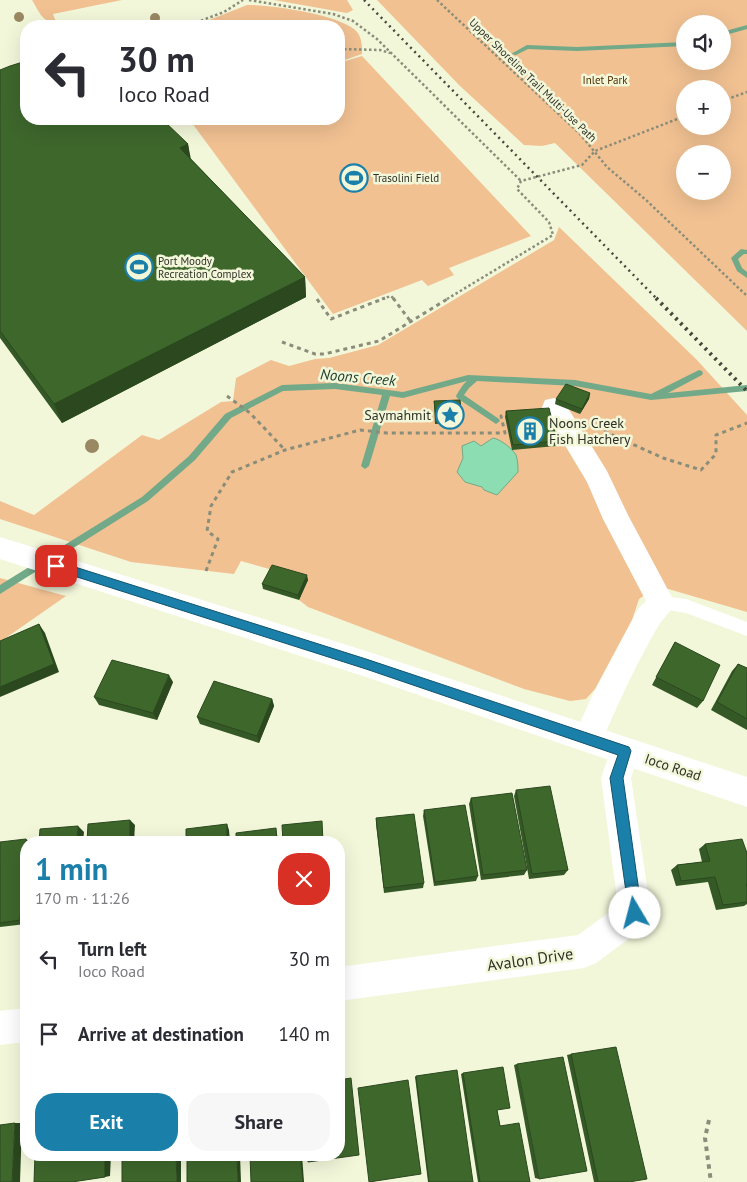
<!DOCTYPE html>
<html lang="en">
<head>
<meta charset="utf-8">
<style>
	body { margin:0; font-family:"PT Sans",sans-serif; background:#f7f7f7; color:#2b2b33; height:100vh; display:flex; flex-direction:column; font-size:19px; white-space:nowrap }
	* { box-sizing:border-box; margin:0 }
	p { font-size:16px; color:#7c7c81 }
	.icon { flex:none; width:28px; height:28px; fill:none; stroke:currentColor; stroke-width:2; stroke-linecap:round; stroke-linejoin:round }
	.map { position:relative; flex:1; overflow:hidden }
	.panel { position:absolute; left:20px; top:836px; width:325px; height:325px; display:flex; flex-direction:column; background:#fff; border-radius:20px; box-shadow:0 5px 20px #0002 }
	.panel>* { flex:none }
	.top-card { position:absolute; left:20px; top:20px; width:325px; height:105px; border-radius:20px; box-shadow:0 5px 20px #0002; background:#fff; color:#2b2b33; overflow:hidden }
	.tools { position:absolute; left:676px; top:15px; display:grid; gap:10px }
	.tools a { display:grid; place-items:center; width:55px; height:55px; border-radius:50%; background:#fff; box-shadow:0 5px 20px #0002; font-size:25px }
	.pin { position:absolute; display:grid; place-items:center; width:42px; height:42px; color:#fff; margin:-21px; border-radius:10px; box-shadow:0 2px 8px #0006 }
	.me { position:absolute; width:55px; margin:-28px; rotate:352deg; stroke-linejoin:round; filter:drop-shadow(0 0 4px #0008) }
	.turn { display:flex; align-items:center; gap:18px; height:105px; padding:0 15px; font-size:22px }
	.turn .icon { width:65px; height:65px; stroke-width:2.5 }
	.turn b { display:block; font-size:35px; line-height:42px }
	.round { display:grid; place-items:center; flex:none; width:52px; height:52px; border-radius:20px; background:#f7f7f7 }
	.headline { display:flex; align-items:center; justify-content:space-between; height:85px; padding:0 15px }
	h1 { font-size:30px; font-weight:700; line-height:38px; color:#1a80aa }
	.primary-button { display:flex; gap:10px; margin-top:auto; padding:10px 15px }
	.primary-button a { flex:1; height:58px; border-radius:20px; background:#1a80aa; color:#fff; font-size:20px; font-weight:700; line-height:58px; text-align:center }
	.primary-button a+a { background:#f7f7f7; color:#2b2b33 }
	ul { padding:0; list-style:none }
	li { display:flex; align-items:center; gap:15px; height:75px; padding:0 15px }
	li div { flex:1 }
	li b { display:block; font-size:19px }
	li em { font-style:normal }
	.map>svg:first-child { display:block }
</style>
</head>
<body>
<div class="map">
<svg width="747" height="1182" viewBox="0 0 747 1182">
	<rect width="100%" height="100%" fill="#f3f7da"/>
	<g fill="#f1c192" fill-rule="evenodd">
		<path d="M32,0H122L53,14L56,22C42,23 39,11 32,0Z"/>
		<polygon points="274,0 347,0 353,10 347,13"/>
		<path d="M377,0H747V331L555,143L542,146L524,145L460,86ZM685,24H722V61H685ZM685,89H722V126H685ZM685,154H722V191H685Z"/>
		<path d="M247,5C272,5 335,14 354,29C362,35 362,45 362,54L339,62V26H194Z"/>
		<polygon points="362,56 531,236 449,268 454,275 428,286 422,280 333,314 189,119 339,119 339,63"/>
		<polygon points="559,227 697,360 747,415 747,612 658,586 639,599 632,620 595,689 586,699 570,701 524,689 308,607 299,600 308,580 241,561 234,574 131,562 0,519 0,501 34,515 142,435 159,440 221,402 233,401 236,378 271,360 289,366 315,359 329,358 378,345 554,240"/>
		<polygon points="0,578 66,596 0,642"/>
	</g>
	<path fill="#8dddb3" stroke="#71a989" d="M493,438C500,439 513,449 516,455C518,461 518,467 518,472L497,495L484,490L482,487L465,482L457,472L463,458L462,446L474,441L481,446Z"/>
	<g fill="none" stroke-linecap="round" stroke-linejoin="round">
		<g fill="#71a989" fill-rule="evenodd">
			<polygon points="747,25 747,29 722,36 722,32"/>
			<polygon points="685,42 685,46 577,51 528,49 516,55 511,54 527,45 577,47"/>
			<polygon points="741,249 747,250 747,254 744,254 738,259 742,268 747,272 747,278 737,271 731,258"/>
			<path d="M699,370L702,371L703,373L702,375L668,393L747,385V391L651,400L575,386L477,381L469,388L464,395L499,419L500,421L496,424L457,398L456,396C459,391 462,385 467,381L403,398L390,396L369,466L365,469L361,466L382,395L335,389L283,391L231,418L195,460L148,501L0,594V585L142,497L189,456L225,414L282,385L335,383L403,392L468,375L575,380L651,394Z"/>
		</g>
		<g stroke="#8a8d79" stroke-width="2.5" stroke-dasharray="2.5 2.5" stroke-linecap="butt">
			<polyline points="249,0 333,14 353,21 377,39 521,181"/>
			<polyline points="437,0 580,134 607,167 646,200 747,296"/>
			<polyline points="187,26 224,12 243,0"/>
			<polyline points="339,49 380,50 390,53"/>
			<polyline points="722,101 747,92"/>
			<polyline points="382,299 391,296 394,299"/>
			<polyline points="447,299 553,235 549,222 517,189 521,181 582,165 595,151 685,116"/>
		</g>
		<g stroke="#8a8d79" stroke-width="3" stroke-dasharray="4 4" stroke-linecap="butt">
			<polyline points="393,298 411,322"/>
			<polyline points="317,299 331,319 385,298"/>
			<polyline points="282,342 315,354 324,354 379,341 449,298"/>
			<polyline points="227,396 250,413 285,450"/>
			<polyline points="597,428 663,458 701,470 716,454 716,435 747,423"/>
			<polyline points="206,571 218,539 207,531 211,506 232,472 285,450 360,430 387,433 505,433 501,416 509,412"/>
		</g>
		<polyline stroke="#8a8d79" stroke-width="4" stroke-dasharray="4.5 4.5" stroke-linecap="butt" points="709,1120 705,1138 711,1182"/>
		<polygon fill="#fff" fill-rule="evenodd" points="661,596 686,599 747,622 747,636 686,613 656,608 653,603 656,598"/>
		<g fill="#fff" fill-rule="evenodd">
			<path d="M554,398L563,400L607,471L628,515L675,603C670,613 662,619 657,628C635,666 616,708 599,748L588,752L577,748L573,738L593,694L638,609L646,601L603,519L587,482L542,407L545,400Z"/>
			<polygon points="625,737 636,741 640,751 631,778 651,913 647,925 596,963 584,968 339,1001 339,967 578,935 618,906 601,778 614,741"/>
			<polygon points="26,1008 26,1042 0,1045 0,1011"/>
		</g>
		<polygon fill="#fff" fill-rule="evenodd" points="0,537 366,651 747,777 747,807 366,677 0,559"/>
		<polyline stroke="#47483b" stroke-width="2.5" stroke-dasharray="2 4" stroke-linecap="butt" points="364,0 657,299"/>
		<polyline stroke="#47483b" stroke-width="4" stroke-dasharray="2.5 4.5" stroke-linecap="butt" points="656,298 747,391"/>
	</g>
	<g fill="#998862">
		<circle cx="19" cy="17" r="5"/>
		<circle cx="155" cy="18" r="5"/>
		<circle cx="92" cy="446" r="7"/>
	</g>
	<g fill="#355926">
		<polygon points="0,70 188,144 190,158 305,277 306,297 62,423 0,338"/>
		<polygon points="590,393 589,399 580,414 555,404 556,399"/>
		<polygon points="434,401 462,418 461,423 435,424 434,406"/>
		<polygon points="506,411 557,441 556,446 512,450 505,417"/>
		<polygon points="308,580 299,600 263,589 262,584"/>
		<polygon points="675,642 703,701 697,708 652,685"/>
		<polygon points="738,664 747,668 747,730 711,710 732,671"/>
		<polygon points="173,682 157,720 99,705 94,697"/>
		<polygon points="272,699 274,706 259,743 200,724 197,717"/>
		<polygon points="516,790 568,870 564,875 529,879 514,796"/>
		<polygon points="471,798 527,870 524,875 481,880 469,804"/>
		<polygon points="424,810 478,876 476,881 434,886 423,816"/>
		<polygon points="376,818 424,883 423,888 384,893 376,824"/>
		<polygon points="0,842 26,842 26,924 0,927"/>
		<polygon points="705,844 747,853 747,904 744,906 716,910 708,882 676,886 671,870 677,865 702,862 699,849"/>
		<polygon points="571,1054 629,1182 594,1182 567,1055"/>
		<polygon points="517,1064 539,1179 535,1178 514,1065"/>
		<polygon points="463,1073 497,1110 500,1125 530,1182 478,1182 461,1074"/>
		<polygon points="416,1076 473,1182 428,1182 415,1077"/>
	</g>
	<g fill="#2b481f">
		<polygon points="188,144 192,165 180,148"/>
		<polygon points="305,277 306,297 62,423 54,404"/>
		<polygon points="590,393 589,399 580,414 582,409"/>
		<polygon points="307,575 308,580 299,600 298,595"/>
		<polygon points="39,624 45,633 59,672 0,697 0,687"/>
		<polygon points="169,675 173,682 157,720 153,713"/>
		<polygon points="272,699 274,706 259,743 257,736"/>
		<polygon points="130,820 135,825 134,842 130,842"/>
		<polygon points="227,824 229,830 230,842 227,842"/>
		<polygon points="78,826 84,832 83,842 77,842"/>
		<polygon points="276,828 277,834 278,842 277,842"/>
		<polygon points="26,839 30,842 26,842 26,924 20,920"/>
		<polygon points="15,1123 22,1123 20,1182 12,1182"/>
		<polygon points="105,1155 111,1155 110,1176 105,1177"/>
		<polygon points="176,1155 181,1155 181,1182 177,1182"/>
		<polygon points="237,1155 240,1155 241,1182 238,1182"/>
		<polygon points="300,1155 302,1155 304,1182 303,1182"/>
	</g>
	<g fill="#3e672c" stroke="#2b481f">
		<polygon points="26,61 26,119 162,119 188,144 180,148 305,277 54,404 0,331 0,70 10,66"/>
		<polygon points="566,384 590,393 582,409 556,399"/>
		<polygon points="460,400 462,418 436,418 434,401"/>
		<polygon points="549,408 557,441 513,445 506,411"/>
		<polygon points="272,565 307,575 298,595 262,584"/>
		<polygon points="39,624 54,664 0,687 0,641"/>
		<polygon points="675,642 720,665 703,701 656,677"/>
		<polygon points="112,660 169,675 153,713 94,697"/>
		<polygon points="738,664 747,668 747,719 717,702"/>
		<polygon points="214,681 272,699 257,736 197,717"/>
		<polygon points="550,786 568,870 532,874 516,790"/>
		<polygon points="512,793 527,870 483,875 471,798"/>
		<polygon points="465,805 478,876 435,882 424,810"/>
		<polygon points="414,814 424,883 384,888 376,818"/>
		<polygon points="130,820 130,842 87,842 88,824"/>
		<polygon points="322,821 323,842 283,842 282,825"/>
		<polygon points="227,824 227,842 186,842 186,829"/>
		<polygon points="78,826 77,842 39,842 40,829"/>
		<polygon points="276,828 277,842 236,842 236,833"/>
		<polygon points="26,839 20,920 0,923 0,842"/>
		<polygon points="176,839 176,842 153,842"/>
		<polygon points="742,839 747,853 747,884 746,884 747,887 747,902 723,905 715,877 681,881 677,865 710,861 705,844"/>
		<polygon points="616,1047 647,1179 629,1182 598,1182 571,1054"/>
		<polygon points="563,1057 587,1171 539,1179 517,1064"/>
		<polygon points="503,1067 510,1108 497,1110 500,1126 519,1123 530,1182 480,1182 463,1073"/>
		<polygon points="457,1070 473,1182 429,1182 416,1076"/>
		<polygon points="351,1078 359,1155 308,1162 308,1155 339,1155 339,1080"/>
		<polygon points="408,1080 421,1174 369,1182 358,1088"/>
		<polygon points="15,1123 12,1182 0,1182 0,1125"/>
		<polygon points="35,1155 105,1155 105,1177 72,1182 34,1182"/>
		<polygon points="122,1155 176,1155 177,1182 122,1182"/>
		<polygon points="187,1155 237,1155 238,1182 187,1182"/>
		<polygon points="250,1155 300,1155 303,1182 251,1182"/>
	</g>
	<polygon fill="#1a80aa" stroke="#11536e" points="56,561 366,659 629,747 631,751 623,778 642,913 640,918 635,920 631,918 629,913 610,778 618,755 366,669 52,569 50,566 52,562"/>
	<defs>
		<g id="stadium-ring" transform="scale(1.4375)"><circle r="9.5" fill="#f3f7da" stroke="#1a80aa" stroke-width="1.5"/><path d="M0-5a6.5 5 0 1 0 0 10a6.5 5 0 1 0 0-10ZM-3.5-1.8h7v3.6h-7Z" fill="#1a80aa"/></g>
		<g id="sight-ring" transform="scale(1.4375)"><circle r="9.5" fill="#f3f7da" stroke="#1a80aa" stroke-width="1.5"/><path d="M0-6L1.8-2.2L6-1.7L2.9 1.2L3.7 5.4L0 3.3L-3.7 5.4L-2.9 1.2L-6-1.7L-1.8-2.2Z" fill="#1a80aa"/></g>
		<g id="building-ring" transform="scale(1.4375)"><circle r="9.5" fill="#f3f7da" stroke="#1a80aa" stroke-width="1.5"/><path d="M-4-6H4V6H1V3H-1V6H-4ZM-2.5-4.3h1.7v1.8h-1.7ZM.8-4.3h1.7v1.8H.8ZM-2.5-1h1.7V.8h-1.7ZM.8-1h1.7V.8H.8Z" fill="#1a80aa"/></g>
	</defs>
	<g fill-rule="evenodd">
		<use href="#stadium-ring" x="354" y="178"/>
		<use href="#stadium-ring" x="139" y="267"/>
		<use href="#sight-ring" x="450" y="415"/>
		<use href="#building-ring" x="530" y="431"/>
	</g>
	<g text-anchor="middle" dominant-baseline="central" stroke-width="5" stroke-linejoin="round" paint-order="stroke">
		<g font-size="11" fill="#303126" stroke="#f3f7da">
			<text transform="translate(533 80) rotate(44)">Upper Shoreline Trail Multi-Use Path</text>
		</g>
		<g font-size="11" fill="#502d00" stroke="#f3f7da">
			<text x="605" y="80">Inlet Park</text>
		</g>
		<g font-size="11" fill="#303126" stroke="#f3f7da" text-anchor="start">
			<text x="373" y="178">Trasolini Field</text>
			<text x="158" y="261">Port Moody<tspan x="158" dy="13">Recreation Complex</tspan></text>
		</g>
		<g font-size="14" fill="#303126" stroke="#f3f7da" text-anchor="end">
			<text x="431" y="415">Saymahmit</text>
			<text x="549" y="423" text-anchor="start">Noons Creek<tspan x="549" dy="16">Fish Hatchery</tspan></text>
		</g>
		<g font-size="14" fill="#303126" stroke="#f3f7da">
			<text transform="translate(673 767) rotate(18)">Ioco Road</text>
		</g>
		<g font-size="15" font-style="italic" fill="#193c2b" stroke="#f3f7da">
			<text transform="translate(358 377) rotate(5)">Noons Creek</text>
		</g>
		<g font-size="16" fill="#303126" stroke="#f3f7da">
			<text transform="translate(530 959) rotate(-8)">Avalon Drive</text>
		</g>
	</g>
</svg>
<div class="tools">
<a><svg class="icon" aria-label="sound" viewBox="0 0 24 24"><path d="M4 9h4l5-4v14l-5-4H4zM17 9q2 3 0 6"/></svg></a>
<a>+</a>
<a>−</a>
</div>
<div class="pin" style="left:56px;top:566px;background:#d93025"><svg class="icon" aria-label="arrive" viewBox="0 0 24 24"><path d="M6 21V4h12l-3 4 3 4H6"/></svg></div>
<svg class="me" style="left:635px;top:913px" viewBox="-20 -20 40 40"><circle r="19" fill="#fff"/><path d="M0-13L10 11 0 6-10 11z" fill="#1a80aa"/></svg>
<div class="top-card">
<div class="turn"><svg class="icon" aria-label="left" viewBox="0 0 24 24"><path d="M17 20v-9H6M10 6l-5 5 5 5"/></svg><div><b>30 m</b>Ioco Road</div></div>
</div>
<section class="panel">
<div class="headline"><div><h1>1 min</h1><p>170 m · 11:26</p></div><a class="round" style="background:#d93025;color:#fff"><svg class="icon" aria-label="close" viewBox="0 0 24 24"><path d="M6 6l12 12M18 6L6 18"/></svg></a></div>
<ul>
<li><svg class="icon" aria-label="left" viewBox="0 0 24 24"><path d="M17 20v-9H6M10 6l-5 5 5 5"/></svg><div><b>Turn left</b><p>Ioco Road</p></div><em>30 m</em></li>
<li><svg class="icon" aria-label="arrive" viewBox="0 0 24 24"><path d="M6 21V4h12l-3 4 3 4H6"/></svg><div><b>Arrive at destination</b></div><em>140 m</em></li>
</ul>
<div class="primary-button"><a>Exit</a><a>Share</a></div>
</section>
</div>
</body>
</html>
